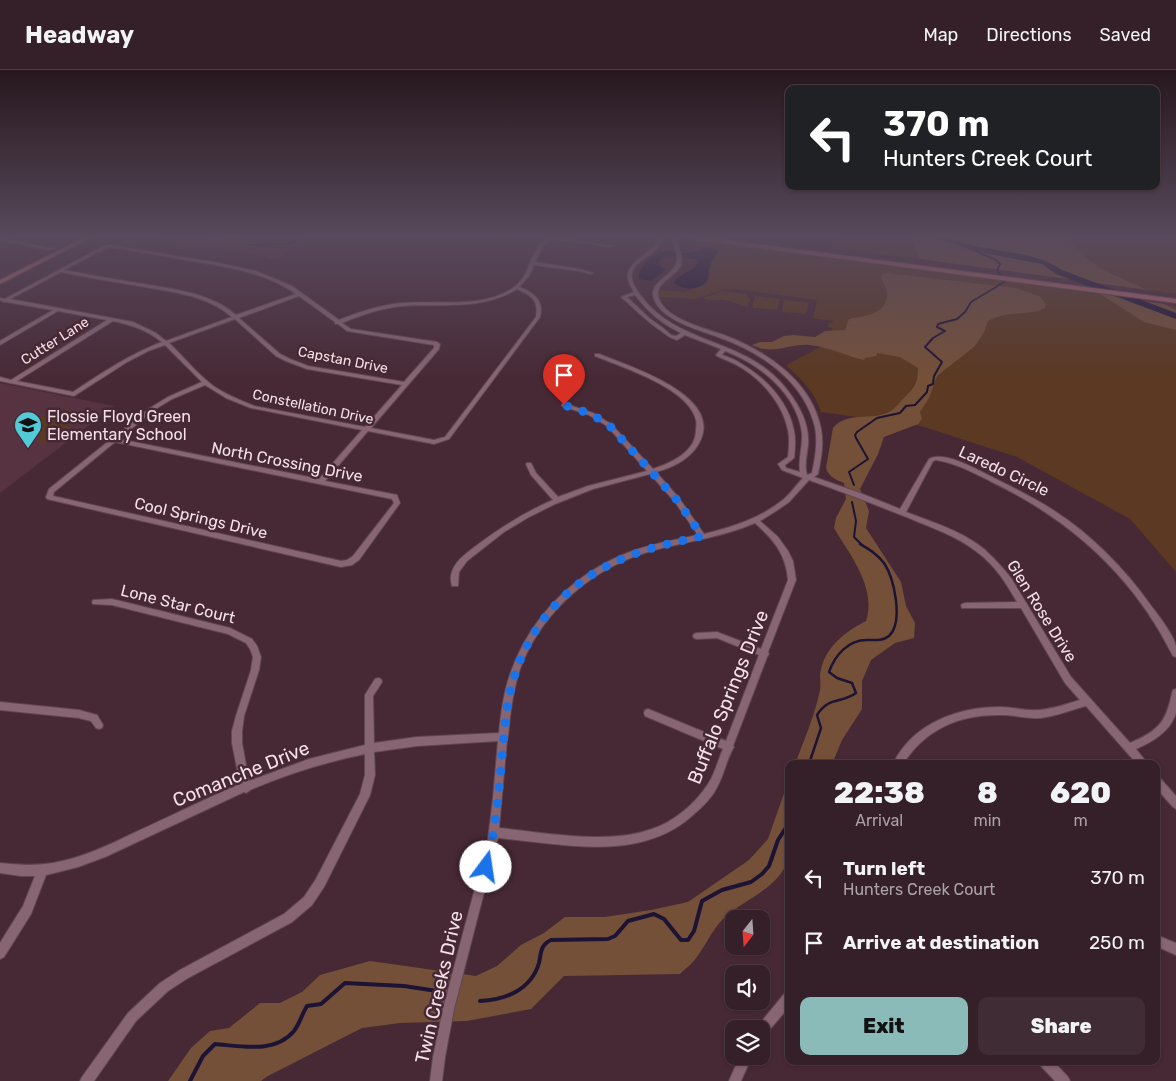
<!DOCTYPE html>
<html lang="en">
<head>
<meta charset="utf-8">
<style>
	body { margin:0; font-family:Rubik,sans-serif; background:#402c34; color:#f1f3f6; height:100vh; display:flex; flex-direction:column; font-size:19px; white-space:nowrap }
	* { box-sizing:border-box; margin:0 }
	p { font-size:16px; color:#aaa2a8 }
	.icon { flex:none; width:28px; height:28px; fill:none; stroke:currentColor; stroke-width:2; stroke-linecap:round; stroke-linejoin:round }
	.map { position:relative; flex:1; overflow:hidden }
	.sheet { position:absolute; left:785px; top:690px; width:375px; height:305px; display:flex; flex-direction:column; background:#351f28; border-radius:10px; box-shadow:0 1px 4px #0004,0 0 0 1px #4f3d45 }
	.sheet>* { flex:none }
	.guide { position:absolute; left:785px; top:15px; width:375px; height:105px; border-radius:10px; box-shadow:0 1px 4px #0004,0 0 0 1px #4f3d45; background:#202124; color:#fff; overflow:hidden }
	.needle { width:32px; rotate:197deg }
	.controls { position:absolute; left:725px; top:840px; display:grid; gap:10px }
	.controls a { display:grid; place-items:center; width:45px; height:45px; border-radius:10px; background:#351f28; box-shadow:0 1px 4px #0004,0 0 0 1px #4f3d45; font-size:25px }
	.pin { position:absolute; display:grid; place-items:center; width:42px; height:42px; color:#fff; margin:-51px -21px; border-radius:50% 50% 50% 0; rotate:-45deg; box-shadow:0 0 5px #0007 }
	.pin .icon { rotate:45deg }
	.me { position:absolute; width:55px; margin:-28px; rotate:14deg; stroke-linejoin:round; filter:drop-shadow(0 0 4px #0008) }
	.turn { display:flex; align-items:center; gap:18px; height:105px; padding:0 15px; font-size:22px }
	.turn .icon { width:65px; height:65px; stroke-width:2.5 }
	.turn b { display:block; font-size:35px; line-height:42px }
	.eta { display:flex; justify-content:space-evenly; align-items:center; height:85px; text-align:center }
	.eta b { font-size:30px; font-weight:800; line-height:35px }
	.primary-button { display:flex; gap:10px; margin-top:auto; padding:10px 15px }
	.primary-button a { flex:1; height:58px; border-radius:10px; background:#8bbbb9; color:#111; font-size:20px; font-weight:800; line-height:58px; text-align:center }
	.primary-button a+a { background:#402c34; color:#f1f3f6 }
	ul { padding:0; list-style:none }
	li { display:flex; align-items:center; gap:15px; height:65px; padding:0 15px }
	li div { flex:1 }
	li b { display:block; font-size:19px }
	li em { font-style:normal }
	header { display:flex; align-items:center; gap:30px; box-sizing:border-box; height:70px; padding:0 25px; background:#351f28; border-bottom:1px solid #4f3d45 }
	header strong { font-size:24px }
	nav { display:flex; gap:28px; margin-inline-start:auto; font-size:18px }
	.map>svg:first-child { display:block }
</style>
</head>
<body>
<header>
<strong>Headway</strong>
<nav><a>Map</a><a>Directions</a><a>Saved</a></nav>
</header>
<div class="map">
<svg width="1176" height="1011" viewBox="0 0 1176 1011">
	<rect width="100%" height="100%" fill="#472935"/>
	<g fill="#573341">
		<polygon points="144,167 309,167 275,190 258,185"/>
		<polygon points="0,313 114,336 0,423"/>
	</g>
	<g fill="#5b3922">
		<polygon points="840,167 910,167 920,189 838,179"/>
		<polygon points="1069,167 1176,167 1176,224 1148,220 1101,199 1077,181"/>
		<path d="M724,172L1005,210L1176,236V502L1130,449L1017,387L921,356L821,342C815,322 801,309 786,295L830,272L832,258L828,257L829,253H833L834,251L813,248L817,230L736,219L721,220L697,229L658,227V221L660,220L684,222L707,214L712,192Z"/>
		<path d="M721,221L746,224L750,229L748,237C739,236 732,230 723,230C716,229 710,232 703,228Z"/>
		<polygon points="755,226 780,229 777,240 754,238 752,237"/>
		<polygon points="784,230 807,232 809,233 806,244 783,242 782,241"/>
		<polygon points="67,340 67,367 39,374 40,346"/>
	</g>
	<g fill="#745038">
		<polygon points="910,167 1069,167 1077,181 1101,199 1148,220 920,189"/>
		<path d="M887,203L1016,218L1039,226L1046,234L1045,238C1029,247 1009,239 988,251L984,262L975,276L937,306L929,328L920,342L922,349L918,354L884,367L878,384L860,419L869,441L866,458L901,512L906,536L915,553L914,568L895,573L871,590L862,611V639L842,670L832,694H795C804,670 815,645 820,620C821,615 820,610 820,605C823,579 844,562 866,551C877,518 850,485 834,458L836,448L846,429L844,413C836,410 829,407 826,398L833,358C847,341 872,351 889,342C895,339 899,333 903,329C914,318 918,314 918,298L900,287L877,283L876,286L865,288L864,290C846,286 829,277 810,275C789,273 774,286 752,275L760,272H772L784,266L793,265L815,267L825,261L845,260L849,249C866,246 889,244 887,222C886,216 882,213 881,207L882,204Z"/>
		<polygon points="1100,224 1164,234 1176,240 1176,260 1144,252"/>
		<path d="M789,709V789C776,821 745,828 722,850C711,862 706,875 696,888C692,894 685,899 680,904L564,906L531,939L467,951L400,953L362,958L266,1007L261,1011H168L191,978L210,961L229,958L260,933H280L302,922L320,905L370,891L476,906L497,896L521,875L544,863L565,847H605L651,840L688,832L749,790L768,769Z"/>
	</g>
	<path fill="#1d1334" d="M708,177L718,181C716,186 712,190 710,195C707,200 710,205 707,210C701,221 682,220 674,213C678,204 692,202 698,193L697,190L679,186L662,188L658,193L665,200L651,211L639,209C637,197 653,184 664,182C671,180 678,183 685,183C693,183 700,179 708,177Z"/>
	<g fill="none" stroke-linecap="round" stroke-linejoin="round">
		<g stroke="#1d1334" stroke-width="2">
			<polyline points="248,175 289,174 295,171"/>
			<polyline points="854,415 849,402 868,389 856,368 855,365 857,362 877,348 900,343 906,336 915,335 927,322 928,316 933,314 934,306 942,292 925,277 933,268 945,261 937,257 938,254 957,249 965,242 971,232 1006,211 997,201 1000,194 996,190 960,174"/>
			<polyline points="852,432 856,451 854,467 862,475"/>
		</g>
		<path stroke="#1d1334" stroke-width="2.5" d="M809,694L821,658L817,645C829,626 841,634 856,623L852,613L837,608L829,602C835,585 848,570 867,570C875,570 883,571 889,566C904,552 894,508 884,493C877,484 870,480 860,474"/>
		<g stroke="#1d1334" stroke-width="4">
			<path d="M480,931C505,930 531,920 539,893C541,884 540,875 551,870L608,869L615,866L628,851L654,844L664,849L681,870H688L694,861L702,831L722,820L751,812L762,804L769,796L778,770L789,753"/>
			<path d="M190,1011L203,986L215,974C240,976 275,984 294,961C300,953 302,944 307,936L321,934L345,913L404,916L437,921"/>
		</g>
		<path fill="#1d1334" fill-rule="evenodd" d="M935,167C951,166 965,174 980,177C1010,183 1037,183 1062,200L1176,243V249L1056,204L1042,194L974,181Z"/>
		<g stroke="#604752" stroke-width="2">
			<g id="minor">
				<path d="M547,167H553L613,176L611,177L550,169L543,176L535,192L579,199L593,203L591,204L579,201L534,195L529,206L519,217C534,223 544,230 540,247L449,369L434,374L368,361L325,411L397,425L400,433L359,490L352,495L341,497L47,429L46,427L49,419L150,338L168,327L202,312L165,275L148,281L127,292L74,326L0,311V307L11,310L107,250L58,241L0,275V271L53,240L6,232H4L0,230V228L5,229L102,177L109,175L219,193L256,201L292,216L339,250C359,242 380,235 402,233C438,230 487,240 517,215C527,206 529,193 535,182C538,176 543,171 547,167ZM110,177C136,181 161,186 186,190C222,196 266,202 296,224L236,245C210,222 171,219 137,213C113,209 89,205 64,200L104,179ZM61,202C85,207 109,211 133,215C166,221 206,224 232,247L166,271L156,263L133,252L10,229ZM517,219C531,225 539,230 536,247L445,367L434,370L371,358L439,279L440,274L437,272L351,259L342,253C361,245 381,238 402,236C441,233 482,241 517,219ZM299,226L335,252V254H338L347,261L434,275V278L404,312L308,296L290,289L280,284L239,248ZM235,249L276,286L286,291L307,299L402,315L365,357L254,336C240,330 224,324 212,315C196,303 184,287 169,273ZM113,251C132,255 147,260 162,272C130,284 102,303 73,322L17,311ZM205,315L226,328L251,338L362,360L319,409L119,369L154,340L172,329ZM115,372L392,429L394,433L353,486L347,490L341,491L53,426L54,422Z"/>
				<path d="M660,167H664C661,171 659,176 656,180C648,188 635,191 632,203C630,212 637,221 642,227C669,263 712,268 749,288C762,295 775,305 784,316C798,333 810,353 808,375C807,385 804,395 807,405L812,403C815,388 818,373 815,357C804,311 761,282 718,267C699,260 661,250 654,229C648,213 669,208 675,196C681,187 672,177 673,167H677C677,177 685,187 680,197C674,208 653,213 659,229C666,249 706,259 724,265C766,281 812,311 821,359C824,374 821,389 818,404L814,407L860,423L900,439L929,389C943,381 972,397 986,404C1008,415 1031,426 1053,440C1092,465 1125,499 1152,537C1159,546 1174,566 1176,576C1176,579 1176,584 1176,587L1173,586C1134,507 1071,450 992,412C974,403 956,393 936,390L933,391L906,442C932,452 962,461 984,479C994,488 1003,498 1011,508L1071,607L1130,673C1158,661 1166,653 1172,623L1173,620L1176,619C1176,627 1176,636 1176,643C1170,662 1152,672 1136,679L1148,694H1137L1086,636C1071,640 1056,646 1041,648C1028,649 1015,645 1002,645C961,644 926,658 903,694H893C913,653 958,637 1000,637C1013,637 1026,641 1039,640C1053,639 1067,634 1080,630L1065,613L1021,538H962L961,536L962,534L965,533L1017,532C1006,513 995,495 977,482C957,466 932,458 909,448C876,435 843,422 809,410L789,432L776,441L760,451L778,467L788,481L793,491L796,510L768,582L769,584L767,587L733,676L734,677C726,690 724,706 716,719C711,729 701,738 693,745C640,793 563,774 498,768L454,939L445,987L442,1011H430L433,987L443,939L488,769L493,728L498,671L417,676L374,682L375,705L370,725L324,817L312,835L292,852L188,908L168,921L136,951L94,1011H80L82,1007L128,943L160,913L180,900L284,844L304,827L316,809L360,724L365,705V684C326,692 287,704 250,720L249,721L246,723L244,722L105,787L78,797L46,805L31,844L4,887L0,889V873L23,836L35,806H21L0,803V793C18,795 35,796 53,793C82,788 109,775 136,762C171,746 205,729 240,714L232,673V661L236,646L251,600L253,587L250,579L246,573L228,564L112,535L93,534L92,532L93,530L112,529L230,558L252,569L257,576L261,587L259,600L244,646L242,661V673L249,711L309,689L365,675V625L375,609L378,608L381,609L382,612L373,626L374,673L417,667L499,663C501,642 504,619 512,599C532,546 574,504 627,483C650,474 674,470 698,465L675,432L650,404L593,419L555,434L529,447L504,462L467,491L459,502L458,516H452C450,510 450,504 454,497C459,488 468,482 476,476C500,458 525,442 553,430L531,405L526,394L527,393H531L536,403L558,427L588,416L647,401L607,356L589,345L562,336V334H566L593,343L611,354L653,399C670,393 695,383 696,361C696,358 697,353 696,350C689,318 622,297 595,286V284H599C628,296 720,324 701,369C693,388 674,397 656,402L679,428L704,464C733,457 761,448 784,429C791,423 796,415 803,408L782,400L778,394L788,387C789,378 790,369 788,360C782,332 760,307 735,294C729,291 723,289 717,286L716,285L721,279L685,265L677,270C667,267 665,263 657,258C644,249 633,237 621,227L634,222C619,199 634,194 650,180C655,176 657,171 660,167ZM635,225C649,243 661,253 681,263L676,266L671,265L663,258L649,248L627,227ZM725,281C760,294 797,324 802,363C803,376 798,389 800,402L786,398L785,395L794,388C795,379 796,370 794,361C789,332 765,307 740,293C734,289 728,287 722,285ZM755,453C774,470 786,484 788,510L761,579L717,562L697,563L694,564L693,566L694,568L697,569L717,568L759,585L726,671L648,639L645,640L644,643L645,646L723,679C718,690 715,704 708,714C696,733 674,752 652,759C609,775 545,763 499,758L507,670C509,663 509,655 510,647C512,631 515,614 520,599C542,540 594,496 655,480C688,471 723,467 755,453Z"/>
				<polygon points="0,168 48,178 54,177 56,178 48,180 0,170"/>
				<polygon points="0,632 79,640 97,645 103,655 102,658 99,659 96,658 91,651 79,648 0,640"/>
				<polygon points="1156,706 1159,707 1176,726 1176,739 1173,737 1156,718"/>
				<polygon points="1156,865 1176,873 1176,885 1156,876"/>
				<polygon points="789,921 789,937 765,965 761,967 761,959 756,959 757,957 785,923"/>
				<polygon points="740,986 752,986 741,1011 729,1011"/>
				<polygon points="1038,991 1053,991 1068,1007 1070,1011 1055,1011 1040,995"/>
			</g>
		</g>
		<g stroke="#604752" stroke-width="2">
			<g id="major">
				<polygon points="85,167 92,167 0,214 0,210"/>
				<polygon points="688,167 702,167 1176,229 1176,233 691,169"/>
			</g>
		</g>
		<use href="#minor" fill="#886572" fill-rule="evenodd"/>
		<use href="#major" fill="#b6676a" fill-rule="evenodd"/>
	</g>
	<polygon fill="#917b92" points="209,167 241,167 237,169 227,168 222,171 210,169"/>
	<polygon fill="#766477" points="220,167 226,167 227,168 222,171"/>
	<linearGradient id="sky" x2="0" y2="1"><stop stop-color="#27171d"/><stop offset="0.54" stop-color="#58495c"/><stop offset="1" stop-color="#58495c" stop-opacity="0"/></linearGradient>
	<rect width="1176" height="308" fill="url(#sky)"/>
	<g fill="none" stroke-linecap="round" stroke-linejoin="round">
		<path stroke="#1a73e8" stroke-width="9" stroke-dasharray="0 16.2" d="M486,797C499,748 500,697 506,646C515,570 559,512 632,485C654,476 678,472 702,466L677,430L609,355L591,344L564,335"/>
	</g>
	<defs>
		<g id="school-pin" transform="scale(1.4375)"><path d="M0 17L-7.5 6A9.5 9.5 0 1 1 7.5 6Z" fill="#52cbd9" stroke="#472935"/><path d="M0-5L7-2L0 1L-7-2ZM-4 1L0 2.5L4 1V4Q0 6-4 4Z" fill="#111"/></g>
	</defs>
	<g fill-rule="evenodd">
		<use href="#school-pin" x="28" y="355"/>
	</g>
	<g text-anchor="middle" dominant-baseline="central" stroke-width="5" stroke-linejoin="round" paint-order="stroke">
		<g font-size="14" fill="#f5e0e7" stroke="#472935">
			<text transform="translate(55 271) rotate(-32)">Cutter Lane</text>
			<text transform="translate(343 290) rotate(11)">Capstan Drive</text>
			<text transform="translate(313 337) rotate(12)">Constellation Drive</text>
		</g>
		<g font-size="16" fill="#f5e0e7" stroke="#472935" text-anchor="start">
			<text x="47" y="346">Flossie Floyd Green<tspan x="47" dy="18">Elementary School</tspan></text>
		</g>
		<g font-size="16" fill="#f5e0e7" stroke="#472935">
			<text transform="translate(287 392) rotate(11)">North Crossing Drive</text>
			<text transform="translate(1004 401) rotate(25)">Laredo Circle</text>
			<text transform="translate(201 448) rotate(13)">Cool Springs Drive</text>
			<text transform="translate(178 534) rotate(14)">Lone Star Court</text>
			<text transform="translate(1042 541) rotate(58)">Glen Rose Drive</text>
		</g>
		<g font-size="19" fill="#f5e0e7" stroke="#472935">
			<text transform="translate(728 627) rotate(-68)">Buffalo Springs Drive</text>
			<text transform="translate(241 704) rotate(-22)">Comanche Drive</text>
			<text transform="translate(439 917) rotate(-77)">Twin Creeks Drive</text>
		</g>
	</g>
</svg>
<div class="controls">
<a><svg class="needle" viewBox="-14 -14 28 28"><path d="M0-13l5 13h-10z" fill="#e53935"/><path d="M0 13l5-13h-10z" fill="#aaa2a8"/></svg></a>
<a><svg class="icon" aria-label="sound" viewBox="0 0 24 24"><path d="M4 9h4l5-4v14l-5-4H4zM17 9q2 3 0 6"/></svg></a>
<a><svg class="icon" aria-label="layers" viewBox="0 0 24 24"><path d="M12 4l9 5-9 5-9-5zM3 14l9 5 9-5"/></svg></a>
</div>
<div class="pin" style="left:564px;top:335px;background:#d93025"><svg class="icon" aria-label="arrive" viewBox="0 0 24 24"><path d="M6 21V4h12l-3 4 3 4H6"/></svg></div>
<svg class="me" style="left:486px;top:797px" viewBox="-20 -20 40 40"><circle r="19" fill="#fff"/><path d="M0-13L10 11 0 6-10 11z" fill="#1a73e8"/></svg>
<div class="guide">
<div class="turn"><svg class="icon" aria-label="left" viewBox="0 0 24 24"><path d="M17 20v-9H6M10 6l-5 5 5 5"/></svg><div><b>370 m</b>Hunters Creek Court</div></div>
</div>
<section class="sheet">
<div class="eta">
<div><b>22:38</b><p>Arrival</p></div>
<div><b>8</b><p>min</p></div>
<div><b>620</b><p>m</p></div>
</div>
<ul>
<li><svg class="icon" aria-label="left" viewBox="0 0 24 24"><path d="M17 20v-9H6M10 6l-5 5 5 5"/></svg><div><b>Turn left</b><p>Hunters Creek Court</p></div><em>370 m</em></li>
<li><svg class="icon" aria-label="arrive" viewBox="0 0 24 24"><path d="M6 21V4h12l-3 4 3 4H6"/></svg><div><b>Arrive at destination</b></div><em>250 m</em></li>
</ul>
<div class="primary-button"><a>Exit</a><a>Share</a></div>
</section>
</div>
</body>
</html>
